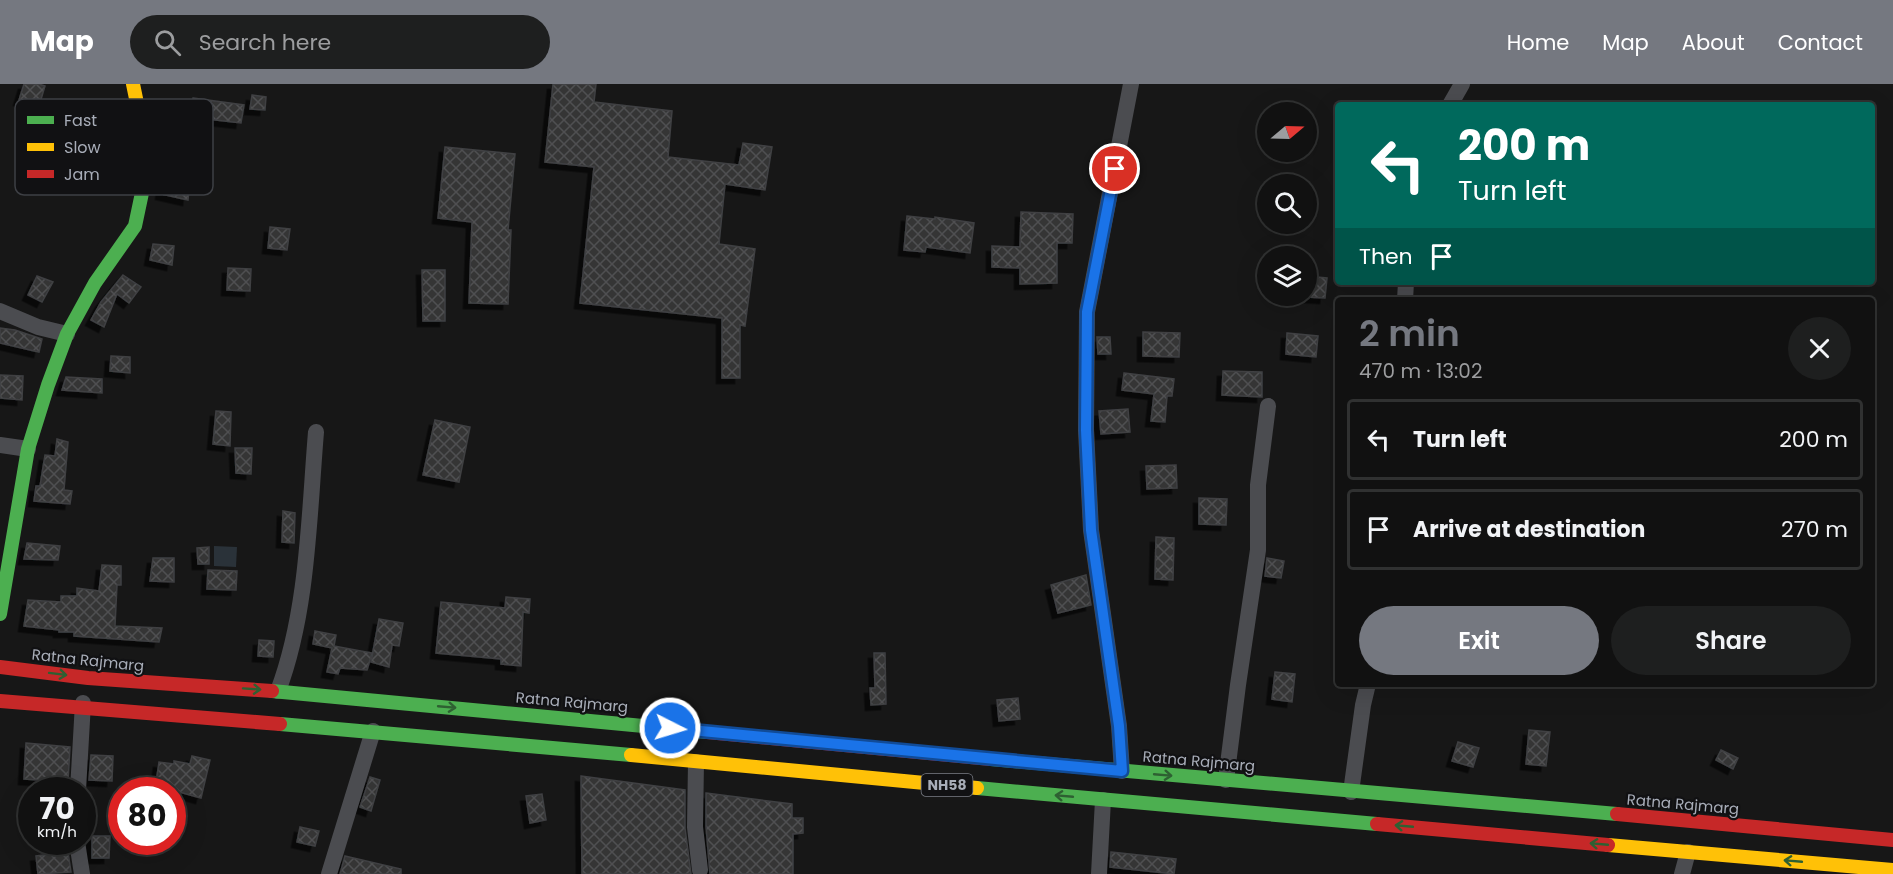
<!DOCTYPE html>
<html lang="en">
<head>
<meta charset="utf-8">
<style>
	body { margin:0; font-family:Poppins,sans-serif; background:#1e1f1f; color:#f1f3f6; height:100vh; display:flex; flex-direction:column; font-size:22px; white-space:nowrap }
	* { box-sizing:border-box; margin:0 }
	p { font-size:20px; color:#9c9d9f }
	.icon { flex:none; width:33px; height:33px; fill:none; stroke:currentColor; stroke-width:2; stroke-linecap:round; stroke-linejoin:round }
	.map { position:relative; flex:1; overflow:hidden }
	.panel { position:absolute; left:1335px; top:213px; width:540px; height:390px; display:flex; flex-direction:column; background:#111; border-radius:6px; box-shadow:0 6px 24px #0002,0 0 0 2px #303131 }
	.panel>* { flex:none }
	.hud { position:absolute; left:1335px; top:18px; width:540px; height:183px; border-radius:6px; box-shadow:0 6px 24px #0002,0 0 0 2px #303131; background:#00695c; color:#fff; overflow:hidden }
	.needle { width:39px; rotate:71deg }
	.fabs { position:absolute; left:1257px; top:18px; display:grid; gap:12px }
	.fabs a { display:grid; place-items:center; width:60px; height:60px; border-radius:50%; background:#111; box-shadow:0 6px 24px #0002,0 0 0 2px #303131; font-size:30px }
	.speed { position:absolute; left:18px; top:693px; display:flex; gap:12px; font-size:30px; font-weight:700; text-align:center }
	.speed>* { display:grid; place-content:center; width:78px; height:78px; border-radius:50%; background:#111; box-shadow:0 6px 24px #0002,0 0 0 2px #303131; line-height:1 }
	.speed small { font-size:15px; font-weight:400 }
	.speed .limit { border:9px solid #d22; background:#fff; color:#111 }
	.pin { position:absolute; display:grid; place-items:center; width:51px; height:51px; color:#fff; margin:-26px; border:3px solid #fff; border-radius:50%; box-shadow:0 2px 6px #0007 }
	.me { position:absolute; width:66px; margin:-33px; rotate:95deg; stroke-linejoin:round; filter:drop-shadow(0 0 4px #0008) }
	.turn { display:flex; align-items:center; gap:21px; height:126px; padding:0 24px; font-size:27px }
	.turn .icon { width:78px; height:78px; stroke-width:2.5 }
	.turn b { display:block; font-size:42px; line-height:51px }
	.then { display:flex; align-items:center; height:57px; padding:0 24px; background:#0003; gap:12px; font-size:22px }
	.round { display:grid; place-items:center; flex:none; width:63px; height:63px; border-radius:32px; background:#1e1f1f }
	.overview { display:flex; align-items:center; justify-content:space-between; height:102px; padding:0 24px }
	h1 { font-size:36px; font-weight:600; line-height:45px; color:#757880 }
	.action { display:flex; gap:12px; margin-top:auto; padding:12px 24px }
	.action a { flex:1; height:69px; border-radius:36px; background:#757880; color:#fff; font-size:24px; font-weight:600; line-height:69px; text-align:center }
	.action a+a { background:#1e1f1f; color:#f1f3f6 }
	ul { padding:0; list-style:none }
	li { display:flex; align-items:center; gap:18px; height:81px; margin:0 12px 9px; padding:0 12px; border:3px solid #303131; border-radius:6px }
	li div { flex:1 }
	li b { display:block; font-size:22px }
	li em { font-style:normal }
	header { display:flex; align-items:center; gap:36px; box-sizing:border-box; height:84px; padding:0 30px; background:#757880; color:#fff }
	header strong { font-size:28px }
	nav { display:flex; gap:33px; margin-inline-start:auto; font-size:21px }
	.search { width:420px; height:54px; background:#1e1f1f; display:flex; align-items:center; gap:15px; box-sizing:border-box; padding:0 21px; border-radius:33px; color:#9c9d9f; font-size:22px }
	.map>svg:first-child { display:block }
</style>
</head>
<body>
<header>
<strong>Map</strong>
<div class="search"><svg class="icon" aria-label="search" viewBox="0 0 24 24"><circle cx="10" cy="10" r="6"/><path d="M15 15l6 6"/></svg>Search here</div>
<nav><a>Home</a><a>Map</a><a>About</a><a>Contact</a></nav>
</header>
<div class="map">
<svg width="1893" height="790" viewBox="0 0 1893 790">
	<defs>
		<pattern id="building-cross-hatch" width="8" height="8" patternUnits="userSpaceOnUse" patternTransform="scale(1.5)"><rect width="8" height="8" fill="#353536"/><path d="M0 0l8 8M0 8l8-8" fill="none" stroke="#4f5051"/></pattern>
		<filter id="shadow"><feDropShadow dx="-5.5" dy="5.5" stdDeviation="0" flood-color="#0009"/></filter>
	</defs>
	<rect width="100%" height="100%" fill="#171717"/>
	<polygon fill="#2a3239" points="214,462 237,463 236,483 214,482"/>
	<g fill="url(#building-cross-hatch)" stroke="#3f4043" stroke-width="1.5" filter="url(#shadow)">
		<polygon points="24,0 39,0 45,2 39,22 19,16"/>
		<polygon points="553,0 596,0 594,18 672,27 668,73 739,81 743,59 772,63 765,106 725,100 719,160 755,165 745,242 740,241 740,294 722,294 722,234 580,219 594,83 545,78"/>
		<polygon points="252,11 266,13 265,26 250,25"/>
		<polygon points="193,14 244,21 241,39 190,33"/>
		<polygon points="445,63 515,70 508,146 511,146 508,220 469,219 472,138 438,134"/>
		<polygon points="164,89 190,94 188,116 161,110"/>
		<polygon points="1021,128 1073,130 1072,159 1057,159 1057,199 1020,200 1020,184 992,183 992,162 1020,163"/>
		<polygon points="907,132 935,135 935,133 974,139 970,169 926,163 925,168 904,166"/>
		<polygon points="270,143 290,145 287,166 268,164"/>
		<polygon points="153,160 174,162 172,181 150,176"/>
		<polygon points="228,184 251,185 250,207 227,206"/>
		<polygon points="422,186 445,186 445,237 423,237"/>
		<polygon points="123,191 141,203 129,219 117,210 104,243 91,236 101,218"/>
		<polygon points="37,192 53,198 42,218 28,211"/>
		<polygon points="1306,192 1327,194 1325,214 1306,213"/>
		<polygon points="0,244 15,246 42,255 39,268 0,259"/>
		<polygon points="1143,248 1180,249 1179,273 1143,272"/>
		<polygon points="1287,249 1318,252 1316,273 1286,270"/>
		<polygon points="1097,253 1110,253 1111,270 1098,270"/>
		<polygon points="111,272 130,273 130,289 110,287"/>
		<polygon points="1223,287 1262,288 1262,313 1222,311"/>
		<polygon points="1124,289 1174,295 1172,312 1167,312 1165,338 1151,337 1154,310 1122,306"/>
		<polygon points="0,291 23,292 22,316 0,314"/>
		<polygon points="66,293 102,295 102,309 62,306"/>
		<polygon points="1128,325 1130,348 1101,350 1099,327"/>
		<polygon points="216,327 231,328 230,362 213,360"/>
		<polygon points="435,336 470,343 459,398 423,391"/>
		<polygon points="57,355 68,358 64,406 72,407 70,420 34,417 36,402 40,402 45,371 55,372"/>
		<polygon points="235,364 252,364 251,390 236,389"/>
		<polygon points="1176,381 1177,404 1147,405 1146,382"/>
		<polygon points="1199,414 1227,415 1226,441 1199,440"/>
		<polygon points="283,427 295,429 294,459 282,458"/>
		<polygon points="1156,453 1174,454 1173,496 1155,495"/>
		<polygon points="27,459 60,462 58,476 24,475"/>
		<polygon points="209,463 209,480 198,480 197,464"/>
		<polygon points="153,474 174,474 174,498 150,497"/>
		<polygon points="1267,474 1284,477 1281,494 1265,492"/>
		<polygon points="102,481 121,482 121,501 117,501 115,542 162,544 159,558 74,552 74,548 59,548 59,546 24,542 28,516 61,518 61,512 77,512 77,504 99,507"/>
		<polygon points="208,486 237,487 236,506 207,505"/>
		<polygon points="1086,491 1091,521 1058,529 1051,501"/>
		<polygon points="506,513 530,515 529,529 523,528 521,582 501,580 501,575 436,569 441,518 505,524"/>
		<polygon points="379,535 403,539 399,562 392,561 389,583 371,578"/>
		<polygon points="315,547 336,551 334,562 372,569 367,586 340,584 338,590 327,588 332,564 313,560"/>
		<polygon points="259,556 274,557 273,573 258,572"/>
		<polygon points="874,569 885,569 886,620 871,621 870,604 875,604"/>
		<polygon points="1275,588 1295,590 1292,618 1272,615"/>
		<polygon points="1018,614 1020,635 999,637 997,616"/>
		<polygon points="1529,646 1550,648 1546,682 1526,680"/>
		<polygon points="1458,658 1479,664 1473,683 1452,677"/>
		<polygon points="26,659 70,663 68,698 24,695"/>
		<polygon points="1721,666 1738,674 1733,685 1716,676"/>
		<polygon points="91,671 113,672 112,697 89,696"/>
		<polygon points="192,672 210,676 201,714 172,706 155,706 159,678 174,680 174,677 190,680"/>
		<polygon points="581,692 685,706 685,744 691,790 582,790"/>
		<polygon points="370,693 380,696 371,727 360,723"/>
		<polygon points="706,709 792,720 792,734 803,734 803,749 793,750 793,790 710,790 706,742"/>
		<polygon points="542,710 546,736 530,739 526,712"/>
		<polygon points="300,743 319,747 315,762 297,758"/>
		<polygon points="92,752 110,752 109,774 92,774"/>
		<polygon points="68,768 71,788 38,790 36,772"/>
		<polygon points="1111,768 1176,775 1174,790 1110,783"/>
		<polygon points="345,772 401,785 401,790 340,790"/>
	</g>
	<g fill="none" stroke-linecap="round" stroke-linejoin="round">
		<g stroke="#4b4c50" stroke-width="16">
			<polyline points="1450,21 1462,0"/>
			<polyline points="1405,216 1406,198"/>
			<polyline points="0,227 38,243 67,250"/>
			<polyline points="0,361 28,365"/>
			<path d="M278,607C308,528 309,431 316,348"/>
			<polyline points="696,678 695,743 700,786"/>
			<polyline points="1122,687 1119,642 1091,446 1086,346 1087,228 1131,0"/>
			<polyline points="1226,696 1238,601 1258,466 1258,401 1268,322"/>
			<polyline points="78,706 83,619"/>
			<polyline points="1351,708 1363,621 1368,600"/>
			<polyline points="77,758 82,790"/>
			<polyline points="329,790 373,647"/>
			<polyline points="1099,790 1103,716"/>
			<polyline points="1682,790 1688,768"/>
		</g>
		<g stroke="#4caf50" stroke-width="14">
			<polyline points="0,530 28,365 48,301 67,250 95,199 135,142 146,90"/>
			<polyline points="272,607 707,648"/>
			<polyline points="280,640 631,671"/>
			<polyline points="991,675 1617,730"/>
			<polyline points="977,704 1377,740"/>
		</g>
		<g stroke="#ffc107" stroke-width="14">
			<polyline points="133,0 145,58 146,90"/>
			<polyline points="631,671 977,704"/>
			<polyline points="1608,761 1893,786"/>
		</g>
		<g stroke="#c62828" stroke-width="14">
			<polyline points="0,583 88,594 272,607"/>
			<polyline points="0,617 280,640"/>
			<polyline points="707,648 991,675"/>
			<polyline points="1617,730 1893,756"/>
			<polyline points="1377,740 1608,761"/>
		</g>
	</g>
	<defs><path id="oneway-shaft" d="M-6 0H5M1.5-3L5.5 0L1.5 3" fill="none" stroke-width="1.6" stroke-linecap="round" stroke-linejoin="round" transform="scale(1.5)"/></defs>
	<g stroke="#2e6032">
		<use href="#oneway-shaft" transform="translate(58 590) rotate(7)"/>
		<use href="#oneway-shaft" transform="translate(252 605) rotate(4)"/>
		<use href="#oneway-shaft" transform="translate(447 623) rotate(5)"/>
		<use href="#oneway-shaft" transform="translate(1163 691) rotate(5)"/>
		<use href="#oneway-shaft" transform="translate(1064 712) rotate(-175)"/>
		<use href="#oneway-shaft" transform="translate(1404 742) rotate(-175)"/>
		<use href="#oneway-shaft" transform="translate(1599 760) rotate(-175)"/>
		<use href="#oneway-shaft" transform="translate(1793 777) rotate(-175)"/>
	</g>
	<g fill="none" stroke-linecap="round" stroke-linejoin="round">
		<g stroke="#114b97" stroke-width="15">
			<polyline id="route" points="670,644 1122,687 1119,642 1091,446 1086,346 1087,228 1115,85"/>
		</g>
		<use href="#route" stroke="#1a73e8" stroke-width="10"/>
	</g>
	<g text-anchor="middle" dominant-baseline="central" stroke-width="4.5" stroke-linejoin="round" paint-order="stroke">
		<rect fill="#111113" stroke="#7b7e86" stroke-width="1.5" x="921.5" y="690" width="51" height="22" rx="4.5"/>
		<g font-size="14" font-weight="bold" fill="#a8adb8">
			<text x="947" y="701">NH58</text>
		</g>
		<g font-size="15" fill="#a8adb8" stroke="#111113">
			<text transform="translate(88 576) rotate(6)">Ratna Rajmarg</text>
			<text transform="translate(572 618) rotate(5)">Ratna Rajmarg</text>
			<text transform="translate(1199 677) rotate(5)">Ratna Rajmarg</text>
			<text transform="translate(1683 720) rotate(5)">Ratna Rajmarg</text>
		</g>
	</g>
	<rect x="15" y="15" width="198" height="96" rx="9" fill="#111113" stroke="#3e4045" stroke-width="1.5"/>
	<rect x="27" y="32" width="27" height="8" fill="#4caf50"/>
	<rect x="27" y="59" width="27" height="8" fill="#ffc107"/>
	<rect x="27" y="86" width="27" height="8" fill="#c62828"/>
	<g font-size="16" fill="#a8adb8">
		<text x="64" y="42">Fast</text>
		<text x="64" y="69">Slow</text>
		<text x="64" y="96">Jam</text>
	</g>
</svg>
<div class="fabs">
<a><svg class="needle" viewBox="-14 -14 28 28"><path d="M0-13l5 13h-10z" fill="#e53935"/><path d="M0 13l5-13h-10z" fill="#9c9d9f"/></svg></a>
<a><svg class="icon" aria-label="search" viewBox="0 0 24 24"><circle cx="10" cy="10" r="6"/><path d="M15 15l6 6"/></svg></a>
<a><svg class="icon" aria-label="layers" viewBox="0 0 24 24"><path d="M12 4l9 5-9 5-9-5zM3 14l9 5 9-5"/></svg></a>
</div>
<div class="speed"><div>70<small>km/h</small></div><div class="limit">80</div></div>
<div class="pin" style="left:1115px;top:85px;background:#d93025"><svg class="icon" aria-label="arrive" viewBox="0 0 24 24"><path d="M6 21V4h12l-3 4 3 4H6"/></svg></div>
<svg class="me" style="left:670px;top:644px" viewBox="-20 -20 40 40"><circle r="17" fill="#1a73e8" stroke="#fff" stroke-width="3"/><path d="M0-11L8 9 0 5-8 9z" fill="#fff"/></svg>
<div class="hud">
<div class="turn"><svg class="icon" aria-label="left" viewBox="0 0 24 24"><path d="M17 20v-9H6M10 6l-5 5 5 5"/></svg><div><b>200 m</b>Turn left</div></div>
<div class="then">Then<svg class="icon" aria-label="arrive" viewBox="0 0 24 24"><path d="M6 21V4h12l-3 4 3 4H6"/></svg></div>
</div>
<section class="panel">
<div class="overview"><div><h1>2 min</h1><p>470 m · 13:02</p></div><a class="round"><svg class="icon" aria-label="close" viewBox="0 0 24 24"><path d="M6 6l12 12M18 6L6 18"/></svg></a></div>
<ul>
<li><svg class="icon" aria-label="left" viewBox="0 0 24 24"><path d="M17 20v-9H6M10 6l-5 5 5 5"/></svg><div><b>Turn left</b></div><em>200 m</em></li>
<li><svg class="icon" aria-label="arrive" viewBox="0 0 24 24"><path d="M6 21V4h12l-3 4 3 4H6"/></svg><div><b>Arrive at destination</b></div><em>270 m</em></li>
</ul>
<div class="action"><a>Exit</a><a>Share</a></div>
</section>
</div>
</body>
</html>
